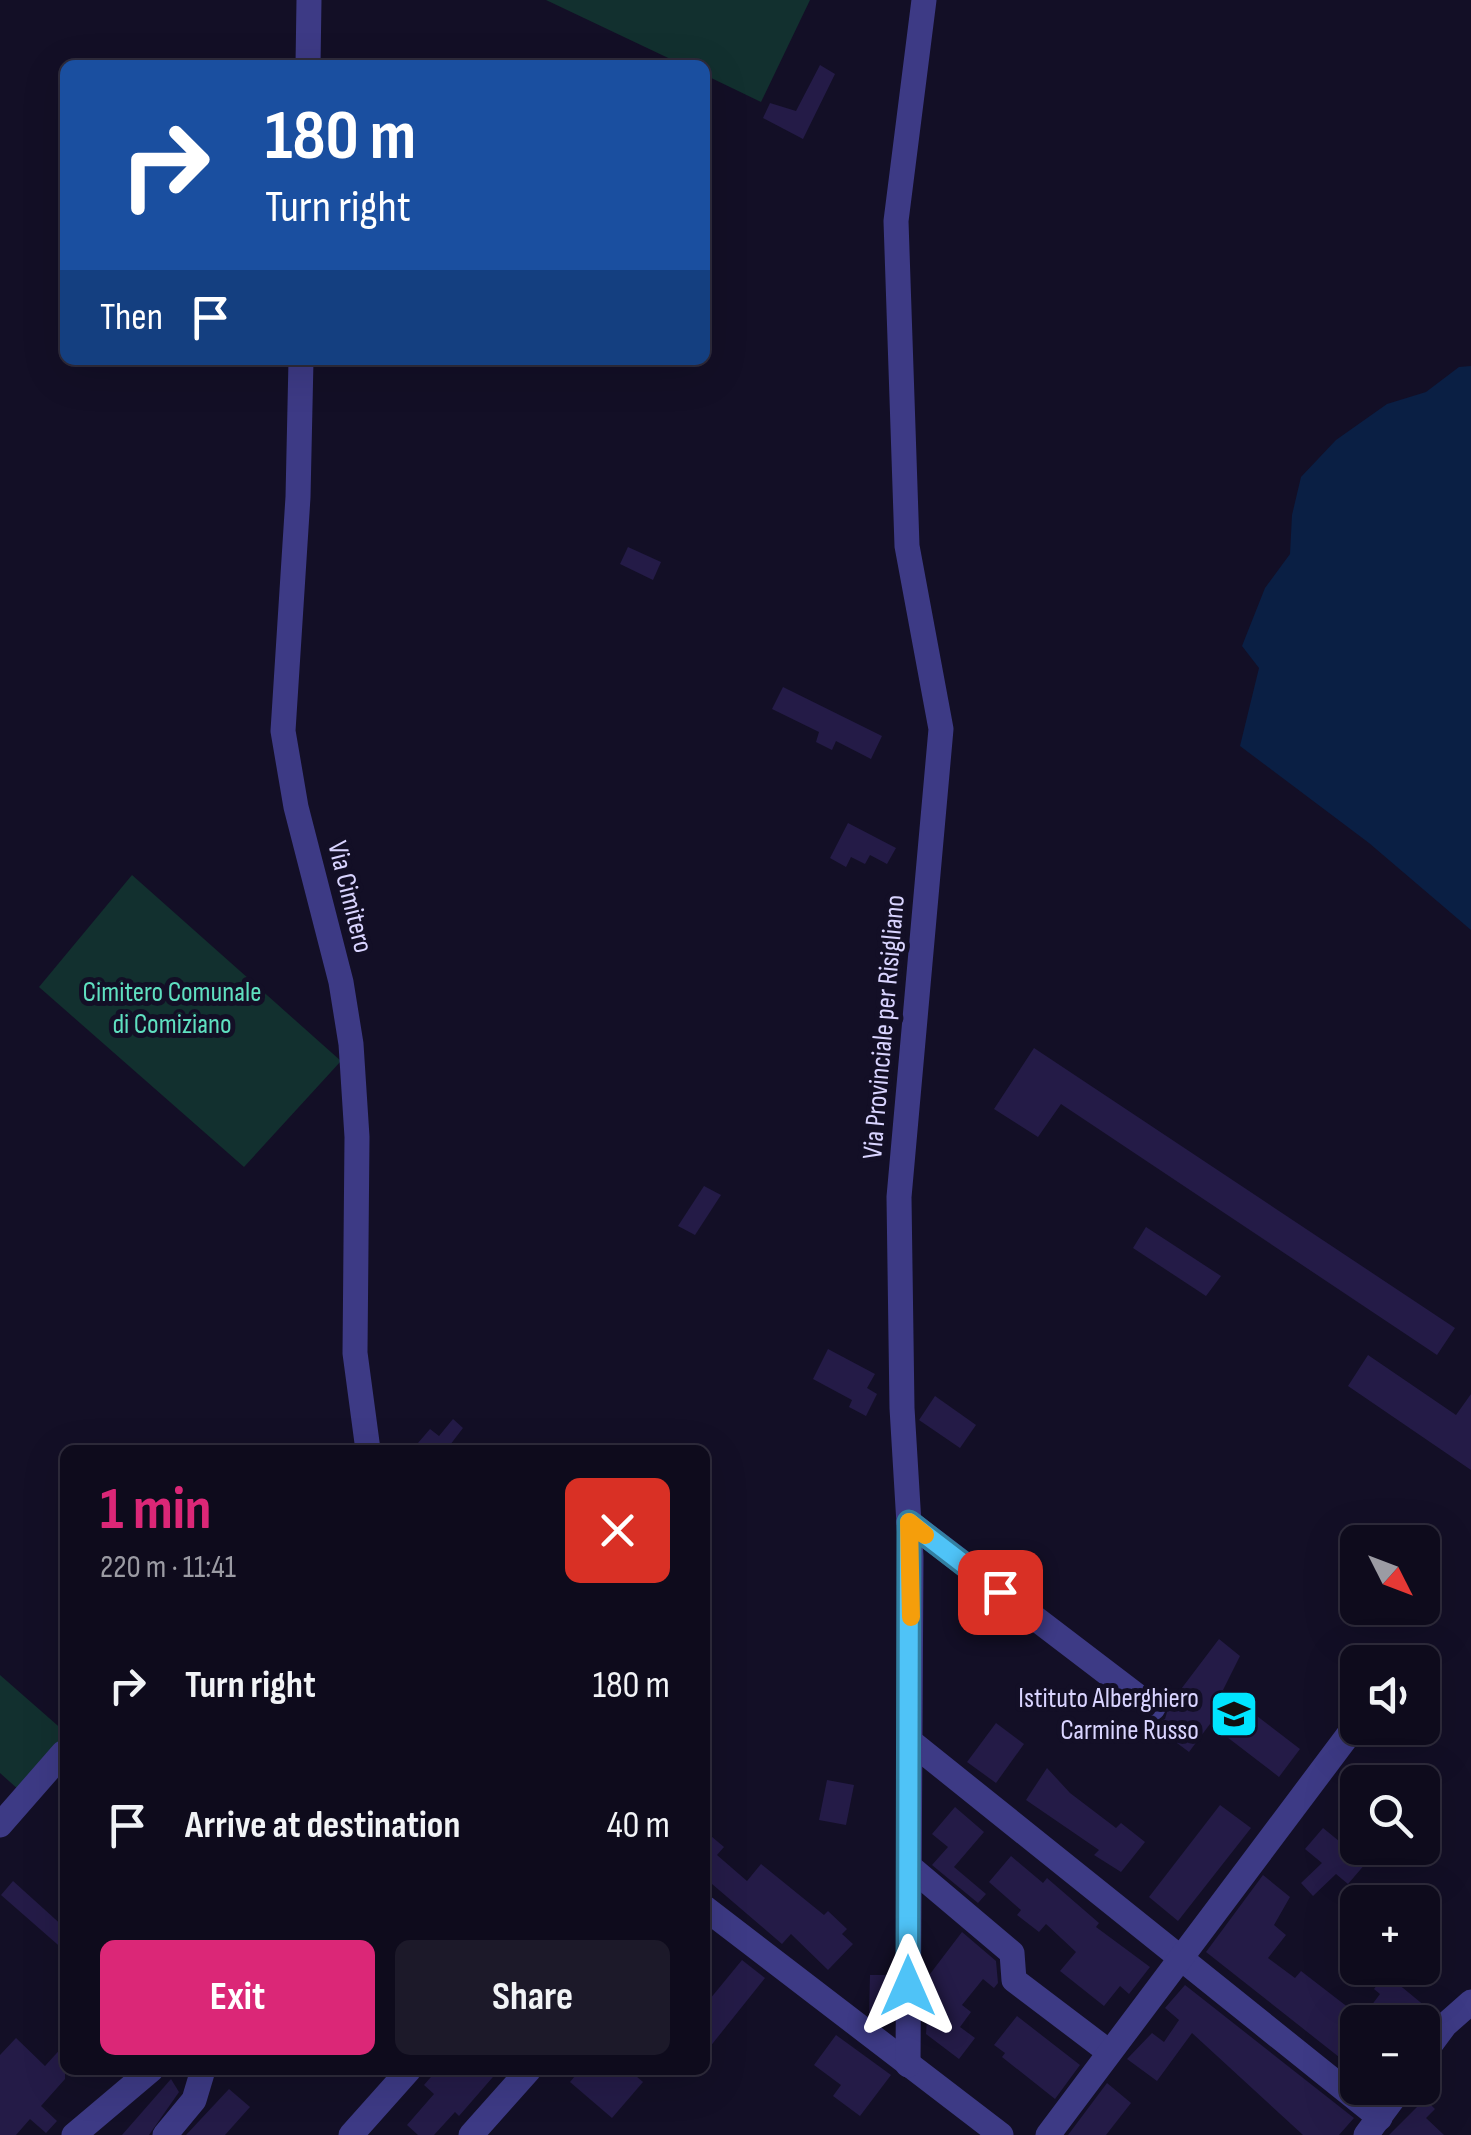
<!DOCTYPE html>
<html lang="en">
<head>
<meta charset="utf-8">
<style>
	body { margin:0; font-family:"Sofia Sans Condensed",sans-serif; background:#1c1929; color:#f1f3f6; height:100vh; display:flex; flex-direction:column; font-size:38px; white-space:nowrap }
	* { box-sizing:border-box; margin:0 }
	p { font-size:32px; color:#9b9ba3 }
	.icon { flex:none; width:55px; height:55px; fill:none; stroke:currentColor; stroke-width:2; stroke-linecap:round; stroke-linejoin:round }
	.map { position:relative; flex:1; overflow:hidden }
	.details { position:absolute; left:60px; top:1445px; width:650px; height:630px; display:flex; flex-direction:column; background:#0e0b1c; border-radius:15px; box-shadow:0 10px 40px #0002,0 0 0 2px #2e2b3b }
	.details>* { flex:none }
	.banner { position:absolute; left:60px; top:60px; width:650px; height:305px; border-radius:15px; box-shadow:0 10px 40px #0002,0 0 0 2px #2e2b3b; background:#1a4fa0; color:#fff; overflow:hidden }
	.needle { width:65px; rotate:132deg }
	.tools { position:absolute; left:1340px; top:1525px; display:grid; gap:20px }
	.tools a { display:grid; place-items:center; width:100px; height:100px; border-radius:15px; background:#0e0b1c; box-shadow:0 10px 40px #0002,0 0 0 2px #2e2b3b; font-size:50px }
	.pin { position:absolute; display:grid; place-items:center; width:85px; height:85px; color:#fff; margin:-42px; border-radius:20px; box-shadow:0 5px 15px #0006 }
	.me { position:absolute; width:110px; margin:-55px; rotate:0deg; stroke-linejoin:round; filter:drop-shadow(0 0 8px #0008) }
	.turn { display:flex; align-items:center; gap:35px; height:210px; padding:0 40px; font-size:45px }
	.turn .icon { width:130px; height:130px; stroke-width:2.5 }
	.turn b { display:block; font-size:70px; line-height:85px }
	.then { display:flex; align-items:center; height:95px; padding:0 40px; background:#0003; gap:20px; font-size:38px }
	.round { display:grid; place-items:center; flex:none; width:105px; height:105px; border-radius:15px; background:#1c1929 }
	.overview { display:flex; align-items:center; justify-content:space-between; height:170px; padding:0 40px }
	h1 { font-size:60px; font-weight:700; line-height:75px; color:#db2777 }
	.primary-button { display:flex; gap:20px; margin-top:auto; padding:20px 40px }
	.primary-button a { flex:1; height:115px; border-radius:15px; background:#db2777; color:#fff; font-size:40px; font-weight:700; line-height:115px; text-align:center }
	.primary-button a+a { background:#1c1929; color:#f1f3f6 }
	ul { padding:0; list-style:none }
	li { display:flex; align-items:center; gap:30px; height:140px; padding:0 40px }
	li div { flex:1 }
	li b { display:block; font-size:38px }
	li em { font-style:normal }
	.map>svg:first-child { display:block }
</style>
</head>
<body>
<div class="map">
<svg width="1471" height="2135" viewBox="0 0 1471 2135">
	<rect width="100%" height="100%" fill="#130f26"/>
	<g fill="#12302f">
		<polygon points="546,0 810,0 761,102 705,75 705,65 683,65"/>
		<polygon points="132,875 341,1061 244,1167 39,987"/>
		<polygon points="0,1675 65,1732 65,1738 19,1790 0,1773"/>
	</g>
	<polygon fill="#0a1f44" points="1471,366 1471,930 1369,843 1240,746 1259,668 1242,646 1265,588 1290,554 1292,515 1301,477 1336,440 1387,404 1426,392 1459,367"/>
	<g fill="#241b47">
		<polygon points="820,65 835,74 803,139 763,118 770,103 796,111"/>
		<polygon points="628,547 661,562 653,580 620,564"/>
		<polygon points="783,687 882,736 871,759 836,741 832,750 816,742 819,732 772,709"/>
		<polygon points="848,823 896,848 887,864 870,855 865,864 851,857 846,867 830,858"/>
		<polygon points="1034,1048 1455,1328 1437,1355 1061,1104 1038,1137 994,1109"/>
		<polygon points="704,1186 721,1195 695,1235 678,1226"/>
		<polygon points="1146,1227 1221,1276 1206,1296 1133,1248"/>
		<polygon points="828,1349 875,1374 867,1388 877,1394 866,1416 849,1407 852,1400 813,1379"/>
		<polygon points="1368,1355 1456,1415 1471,1394 1471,1470 1348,1386"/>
		<polygon points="935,1396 976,1425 960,1448 919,1420"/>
		<polygon points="453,1419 463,1428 450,1445 456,1450 412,1450 430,1429 439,1436"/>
		<polygon points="1219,1639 1240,1656 1223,1690 1300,1749 1279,1777 1210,1724 1189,1752 1153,1725 1165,1719 1169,1705"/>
		<polygon points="996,1723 1024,1744 996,1783 967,1762"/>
		<polygon points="1047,1768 1070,1793 1116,1828 1121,1823 1145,1842 1121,1872 1094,1855 1099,1850 1026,1800"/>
		<polygon points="827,1780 854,1785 846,1825 819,1820"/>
		<polygon points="1220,1805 1251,1828 1178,1921 1149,1897"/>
		<polygon points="955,1807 984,1832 954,1867 986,1894 978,1903 932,1865 948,1847 932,1834"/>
		<polygon points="1323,1828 1366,1863 1348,1884 1336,1874 1313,1896 1301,1883 1322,1863 1305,1849"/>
		<polygon points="705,1831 724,1847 717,1855 747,1881 761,1864 824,1915 828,1911 847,1929 842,1934 853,1944 828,1970 791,1934 782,1944 705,1878"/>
		<polygon points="1011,1856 1043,1883 1047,1878 1099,1923 1096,1927 1150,1967 1129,1994 1120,1986 1104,2006 1060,1971 1076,1952 1046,1924 1039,1932 1017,1915 1021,1910 989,1882"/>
		<polygon points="1263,1875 1290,1897 1274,1925 1286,1935 1268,1958 1295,1978 1301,1971 1358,2015 1358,2072 1206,1952"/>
		<polygon points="13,1881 65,1928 65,1951 1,1895"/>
		<polygon points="962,1932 996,1961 998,1983 994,1988 983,1979 962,2005 971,2012 960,2027 975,2038 959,2059 926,2034 930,1974"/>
		<polygon points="742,1960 765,1978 705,2053 705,2005"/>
		<polygon points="1386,1974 1431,2011 1422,2022 1383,2022 1368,2010 1380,1994 1374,1989"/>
		<polygon points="870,1975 891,1975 890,2018 869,2014"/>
		<polygon points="1185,1985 1354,2118 1339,2135 1303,2135 1192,2033 1157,2081 1127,2059 1152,2033 1164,2042 1179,2020 1165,2008"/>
		<polygon points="1017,2016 1080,2065 1055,2099 1002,2057 1005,2053 994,2045"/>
		<polygon points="836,2035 891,2075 860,2116 833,2096 841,2085 814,2065"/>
		<polygon points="16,2038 45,2066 65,2044 65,2079 41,2106 57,2121 46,2133 30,2119 16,2135 0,2135 0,2055"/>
		<polygon points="437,2070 499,2070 459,2116 455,2112 434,2135 418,2135 407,2125 434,2094 424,2085"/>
		<polygon points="580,2070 629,2070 643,2082 612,2118 570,2082"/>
		<polygon points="171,2079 179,2092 149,2135 122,2135"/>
		<polygon points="1107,2083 1131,2103 1106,2135 1068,2135"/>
		<polygon points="229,2089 250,2107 225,2135 186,2135"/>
		<polygon points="1425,2099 1435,2109 1426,2118 1444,2135 1389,2135"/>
	</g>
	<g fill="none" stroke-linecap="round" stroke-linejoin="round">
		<g stroke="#3d3a85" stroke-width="25">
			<polyline points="308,65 309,0"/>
			<polyline points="301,360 298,497 283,731 296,807 341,982 351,1044 357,1137 355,1353 368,1450"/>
			<polyline points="909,1522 1153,1708"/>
			<polyline points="910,1741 1380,2118"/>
			<polyline points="0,1825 63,1753"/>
			<polyline points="909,1866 1012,1953 1014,1980 1109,2052"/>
			<polyline points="705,1908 1001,2135"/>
			<polyline points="1422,2056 1445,2025 1471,2002"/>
			<polyline points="908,2065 911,1557 902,1408 899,1197 941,729 907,546 896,221 924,0"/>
			<polyline points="74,2135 151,2070"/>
			<polyline points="165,2135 194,2100 203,2070"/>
			<polyline points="351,2135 409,2070"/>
			<polyline points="471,2135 529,2070"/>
			<polyline points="1048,2135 1358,1722"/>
			<polyline points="1366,2135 1401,2088"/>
		</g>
	</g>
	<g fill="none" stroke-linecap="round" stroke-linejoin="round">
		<g stroke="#337fa1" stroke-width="25">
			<polyline id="route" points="908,1986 909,1522 1000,1592"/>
		</g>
		<use href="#route" stroke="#4fc3f7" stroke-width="18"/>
		<polyline stroke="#f59e0b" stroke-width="18" points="911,1617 909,1522 925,1535"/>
	</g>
	<defs>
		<g id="school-square" transform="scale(2.5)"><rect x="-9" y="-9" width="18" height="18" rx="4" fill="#00e5ff" stroke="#130f26"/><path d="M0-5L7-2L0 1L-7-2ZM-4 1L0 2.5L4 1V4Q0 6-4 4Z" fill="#111"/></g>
	</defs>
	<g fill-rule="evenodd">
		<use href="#school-square" x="1234" y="1714"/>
	</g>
	<g text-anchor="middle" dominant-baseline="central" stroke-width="10" stroke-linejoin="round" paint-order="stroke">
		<g font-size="28" fill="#d9d4ff" stroke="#130f26">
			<text transform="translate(350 897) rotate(76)">Via Cimitero</text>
			<text transform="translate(884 1027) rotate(-85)">Via Provinciale per Risigliano</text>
		</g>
		<g font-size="28" fill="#5fe0c0" stroke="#130f26">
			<text x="172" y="992">Cimitero Comunale<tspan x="172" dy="32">di Comiziano</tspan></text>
		</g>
		<g font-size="28" fill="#d9d4ff" stroke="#130f26" text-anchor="end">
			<text x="1199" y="1698">Istituto Alberghiero<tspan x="1199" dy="32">Carmine Russo</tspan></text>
		</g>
	</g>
</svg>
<div class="tools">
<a><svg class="needle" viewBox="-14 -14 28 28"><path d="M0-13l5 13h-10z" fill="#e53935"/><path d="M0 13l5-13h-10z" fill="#9b9ba3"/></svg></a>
<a><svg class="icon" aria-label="sound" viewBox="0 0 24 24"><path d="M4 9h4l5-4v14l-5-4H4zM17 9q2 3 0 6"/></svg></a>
<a><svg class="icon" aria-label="search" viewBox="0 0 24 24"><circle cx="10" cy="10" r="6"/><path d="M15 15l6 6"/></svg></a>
<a>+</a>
<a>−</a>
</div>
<div class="pin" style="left:1000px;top:1592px;background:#d93025"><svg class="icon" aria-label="arrive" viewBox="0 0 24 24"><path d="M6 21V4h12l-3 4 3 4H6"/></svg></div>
<svg class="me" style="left:908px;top:1986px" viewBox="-20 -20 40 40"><path d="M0-17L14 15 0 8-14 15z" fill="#4fc3f7" stroke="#fff" stroke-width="4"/></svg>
<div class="banner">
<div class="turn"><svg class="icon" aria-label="right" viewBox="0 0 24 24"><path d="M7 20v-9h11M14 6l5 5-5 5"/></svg><div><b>180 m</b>Turn right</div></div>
<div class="then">Then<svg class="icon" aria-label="arrive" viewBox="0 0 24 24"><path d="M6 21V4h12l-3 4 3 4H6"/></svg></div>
</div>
<section class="details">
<div class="overview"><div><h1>1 min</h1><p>220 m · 11:41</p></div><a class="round" style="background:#d93025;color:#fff"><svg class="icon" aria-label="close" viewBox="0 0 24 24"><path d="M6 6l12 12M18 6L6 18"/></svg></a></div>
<ul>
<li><svg class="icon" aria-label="right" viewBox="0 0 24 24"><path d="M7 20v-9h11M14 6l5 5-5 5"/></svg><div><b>Turn right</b></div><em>180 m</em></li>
<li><svg class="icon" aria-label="arrive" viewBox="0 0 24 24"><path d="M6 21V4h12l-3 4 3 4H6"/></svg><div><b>Arrive at destination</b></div><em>40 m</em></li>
</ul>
<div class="primary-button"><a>Exit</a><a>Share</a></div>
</section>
</div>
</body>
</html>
